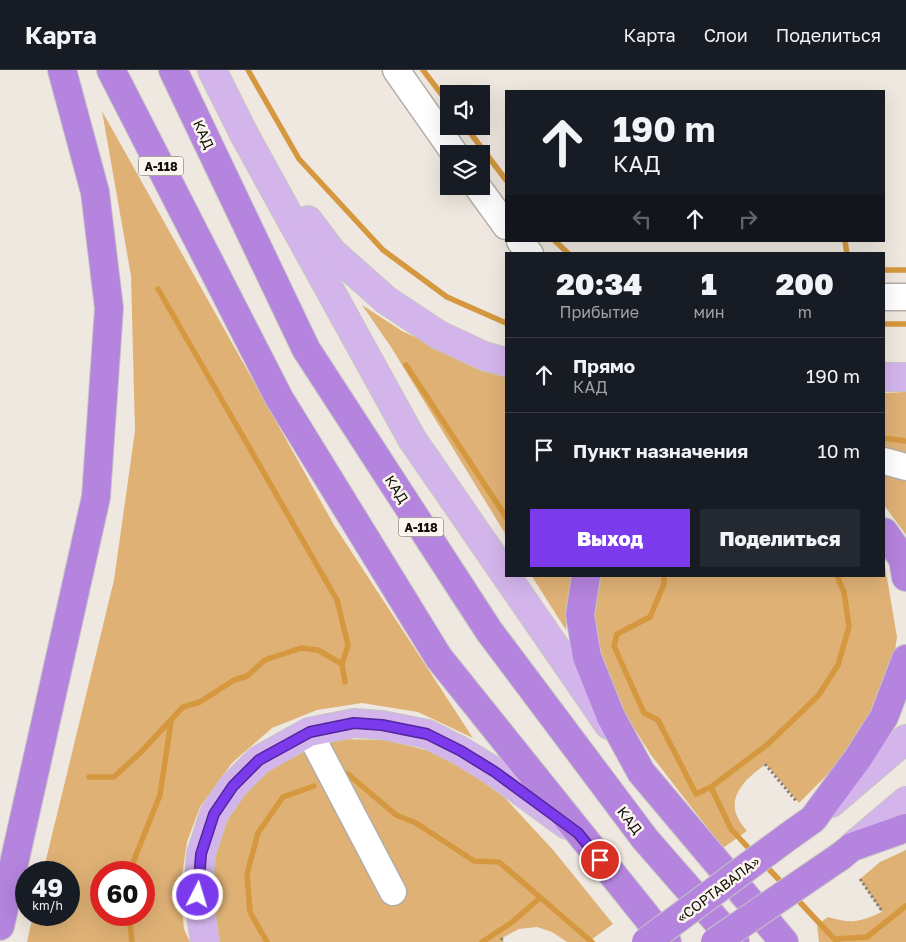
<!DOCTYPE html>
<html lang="ru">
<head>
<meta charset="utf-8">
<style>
	body { margin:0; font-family:"Golos Text",sans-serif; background:#242831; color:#f1f3f6; height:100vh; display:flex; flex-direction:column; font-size:19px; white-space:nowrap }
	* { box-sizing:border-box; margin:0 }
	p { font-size:16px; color:#9ea1a6 }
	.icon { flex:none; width:28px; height:28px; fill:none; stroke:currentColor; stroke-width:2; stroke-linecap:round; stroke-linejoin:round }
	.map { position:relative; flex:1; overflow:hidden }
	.panel { position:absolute; left:505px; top:182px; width:380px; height:325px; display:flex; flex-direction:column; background:#171b24; border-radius:0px; box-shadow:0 5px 20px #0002 }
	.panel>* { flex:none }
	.hud { position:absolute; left:505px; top:20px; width:380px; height:152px; border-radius:0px; box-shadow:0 5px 20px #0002; background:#171b24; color:#f1f3f6; overflow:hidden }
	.buttons { position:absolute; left:440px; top:15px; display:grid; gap:10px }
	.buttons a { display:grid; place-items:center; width:50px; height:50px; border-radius:0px; background:#171b24; box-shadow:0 5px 20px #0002; font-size:25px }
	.speed { position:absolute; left:15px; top:791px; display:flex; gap:10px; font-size:25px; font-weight:700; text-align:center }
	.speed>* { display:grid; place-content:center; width:65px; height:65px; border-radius:50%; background:#171b24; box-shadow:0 5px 20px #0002; line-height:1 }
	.speed small { font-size:12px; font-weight:400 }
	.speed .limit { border:8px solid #d22; background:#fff; color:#111 }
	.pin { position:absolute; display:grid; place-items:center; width:42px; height:42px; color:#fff; margin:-21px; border:2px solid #fff; border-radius:50%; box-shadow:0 1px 5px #0007 }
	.me { position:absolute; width:55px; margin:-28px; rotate:5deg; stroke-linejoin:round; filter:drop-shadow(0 0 4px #0008) }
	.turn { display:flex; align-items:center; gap:18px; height:105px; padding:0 25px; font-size:22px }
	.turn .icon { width:65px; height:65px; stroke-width:2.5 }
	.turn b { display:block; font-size:35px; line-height:42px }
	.lanes { display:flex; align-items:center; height:48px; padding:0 25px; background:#0003; justify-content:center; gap:25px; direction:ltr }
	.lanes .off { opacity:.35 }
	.eta { display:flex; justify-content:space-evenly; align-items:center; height:85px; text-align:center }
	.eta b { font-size:30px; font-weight:800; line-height:35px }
	.cta { display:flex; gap:10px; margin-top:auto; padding:10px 25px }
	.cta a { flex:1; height:58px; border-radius:0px; background:#7c3aed; color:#fff; font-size:20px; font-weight:800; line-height:58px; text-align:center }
	.cta a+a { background:#242831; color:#f1f3f6 }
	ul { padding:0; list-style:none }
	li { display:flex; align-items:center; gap:15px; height:75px; padding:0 25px; border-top:1px solid #363941 }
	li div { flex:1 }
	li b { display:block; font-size:19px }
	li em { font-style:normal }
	header { display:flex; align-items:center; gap:30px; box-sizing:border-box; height:70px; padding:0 25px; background:#171b24; border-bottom:1px solid #363941 }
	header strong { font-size:24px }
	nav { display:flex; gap:28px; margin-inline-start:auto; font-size:18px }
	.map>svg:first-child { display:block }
</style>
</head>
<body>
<header>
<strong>Карта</strong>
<nav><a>Карта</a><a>Слои</a><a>Поделиться</a></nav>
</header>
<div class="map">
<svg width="906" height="872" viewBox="0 0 906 872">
	<rect width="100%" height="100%" fill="#efe8e0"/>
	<g fill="#dfb175" fill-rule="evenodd">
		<path d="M102,41L334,455L473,668L418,642L362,633L317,640L272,658L232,693L200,737L187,772L180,819L184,859L190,872H27L33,845H69V802H43L114,510L135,361L131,206ZM144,802V845H101V802Z"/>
		<polygon points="362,235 402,261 488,300 506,305 506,465 391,277"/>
		<polygon points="906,322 906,389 884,383 884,323"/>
		<polygon points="884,399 906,405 906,465 884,435"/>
		<path d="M884,490L897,567L889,619L853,679L799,733L766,694C749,706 726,725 738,748C740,753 744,757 747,761L723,778L651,685L612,623L592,565L594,517L599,506H884Z"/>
		<polygon points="532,506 572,506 566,560 533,508"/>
		<polygon points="337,669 386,670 433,682 470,702 505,728 554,781 613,854 588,872 567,872 552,862 537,857 519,859 502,868 504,872 218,872 210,849 211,789 235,733 272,692 315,674"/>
		<path d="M906,780V872H819L817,855L828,847C852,854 860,852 882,842L860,809L880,792Z"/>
	</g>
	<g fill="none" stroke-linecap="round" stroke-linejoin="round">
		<g stroke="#d5983e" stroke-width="5.5">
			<polyline points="248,0 299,89 383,180 447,227 506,253"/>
			<polyline points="423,0 449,34"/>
			<polyline points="465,56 506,110"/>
			<polyline points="555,171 569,184"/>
			<polyline points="845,171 847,184"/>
			<polyline points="884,200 906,200"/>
			<polyline points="158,219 337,530 348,575 342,594"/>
			<polyline points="884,254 906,254"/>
			<polyline points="406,295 506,447"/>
			<polyline points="884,368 906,371"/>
			<polyline points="664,506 664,514 650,547 617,564 614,576 644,643 658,650 696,724 711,717 768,674 818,626 838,595 849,557 844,522 837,506"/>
			<polyline points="348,704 396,745 416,753 474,791 499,792 592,872"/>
			<polyline points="89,707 114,707 141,682 183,637 200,632 234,610 247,606 265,590 301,578 318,580 342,594 345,612"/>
			<polyline points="711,717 731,759 754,784"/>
			<polyline points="764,794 785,816"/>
			<polyline points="133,802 134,790 160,725 171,651"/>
			<polyline points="795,827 837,872"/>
			<polyline points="129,845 132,872"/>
			<polyline points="836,869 867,867 906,836"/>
			<polyline points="267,872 250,842 247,804 258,763 283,727 314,716"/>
			<polyline points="482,872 511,853 540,828"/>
		</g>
		<g stroke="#b4ada5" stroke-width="29">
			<g id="minor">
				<polyline points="396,0 455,84"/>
				<polyline points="477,116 506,156"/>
				<polyline points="520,171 530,184"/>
				<polyline points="884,227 906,227"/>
				<polyline points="884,391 906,397"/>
				<polyline points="309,662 393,822"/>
			</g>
		</g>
		<g stroke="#c6c5c4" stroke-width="30">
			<g id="major">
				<polyline points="212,0 245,66 412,369 609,655"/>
				<polyline points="308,150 332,182 386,230 439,265 484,286 506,292"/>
				<polyline points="884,307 906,307"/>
				<polyline points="831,733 906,669"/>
				<polyline points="853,776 906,731"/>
				<polyline points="205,872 198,825 201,784 214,744 233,716 259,690 309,662 354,653 382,655 427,664 461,681 495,702 567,755"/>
			</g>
		</g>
		<g stroke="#c6c5c4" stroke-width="30">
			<g id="highway">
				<polyline points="111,0 279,328 439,588 667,872"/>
				<polyline points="173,0 306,279 489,561 645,769 735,872"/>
				<polyline points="884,462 903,489 906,507"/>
				<polyline points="586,506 580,545 587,587 611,647 641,702 784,872"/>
				<polyline points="789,766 813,749 858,688 884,647 906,589"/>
				<polyline points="841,786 852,777 906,758"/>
				<polyline points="0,856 96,427 109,238 95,122 62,0"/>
			</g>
		</g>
		<g stroke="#86817c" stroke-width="3" stroke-dasharray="2.5 2.5" stroke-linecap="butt">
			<polyline points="765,694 797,732"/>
			<polyline points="860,809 882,841"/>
			<polyline points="501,868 504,872"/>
		</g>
		<use href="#minor" stroke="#fff" stroke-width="26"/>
		<use href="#major" stroke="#d3b5eb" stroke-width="28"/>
		<use href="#highway" stroke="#b584de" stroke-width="28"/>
		<g stroke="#c6c5c4" stroke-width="30" stroke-linecap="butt">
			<g id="highway-bridge">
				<polyline points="646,872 789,766"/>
				<polyline points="715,872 841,786"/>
			</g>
		</g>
		<use href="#highway-bridge" stroke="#b584de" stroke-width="28"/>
	</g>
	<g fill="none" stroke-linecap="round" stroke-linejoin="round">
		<g stroke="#51269a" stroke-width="12">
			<polyline id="route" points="198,825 201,784 214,744 233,716 259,690 310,662 354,653 382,655 427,664 461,681 495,702 578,763 600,790"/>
		</g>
		<use href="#route" stroke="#7c3aed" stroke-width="9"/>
	</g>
	<g text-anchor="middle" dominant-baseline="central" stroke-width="5" stroke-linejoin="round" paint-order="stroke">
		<g fill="#fcf5ed" stroke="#57534f" stroke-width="1">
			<rect x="138.5" y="86.5" width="45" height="19" rx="4"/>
			<rect x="398.5" y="447.5" width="45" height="19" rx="4"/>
		</g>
		<g font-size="12" font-weight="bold" fill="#100e0b">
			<text x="161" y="96">А-118</text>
			<text x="421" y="457">А-118</text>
		</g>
		<g font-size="14" fill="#100e0b" stroke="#fcf5ed">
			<text transform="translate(204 64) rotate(65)">КАД</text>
			<text transform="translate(397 419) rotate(57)">КАД</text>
			<text transform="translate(630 750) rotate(52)">КАД</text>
			<text transform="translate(718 819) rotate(-37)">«СОРТАВАЛА»</text>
		</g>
	</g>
</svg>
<div class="buttons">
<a><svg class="icon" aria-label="sound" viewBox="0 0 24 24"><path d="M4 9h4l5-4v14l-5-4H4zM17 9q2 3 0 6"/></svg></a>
<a><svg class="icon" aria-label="layers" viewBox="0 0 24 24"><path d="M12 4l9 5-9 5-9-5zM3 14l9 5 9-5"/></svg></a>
</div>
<div class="speed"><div>49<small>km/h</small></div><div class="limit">60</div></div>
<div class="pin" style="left:600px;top:790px;background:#d93025"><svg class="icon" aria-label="arrive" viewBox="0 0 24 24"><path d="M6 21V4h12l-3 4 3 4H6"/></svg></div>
<svg class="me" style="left:198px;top:825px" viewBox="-20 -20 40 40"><circle r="17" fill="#7c3aed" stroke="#fff" stroke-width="3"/><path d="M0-11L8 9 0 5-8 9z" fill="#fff"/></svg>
<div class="hud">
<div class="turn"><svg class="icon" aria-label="ahead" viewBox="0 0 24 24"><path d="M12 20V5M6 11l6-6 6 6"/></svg><div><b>190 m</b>КАД</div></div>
<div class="lanes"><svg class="icon off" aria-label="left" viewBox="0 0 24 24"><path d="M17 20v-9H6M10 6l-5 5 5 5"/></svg><svg class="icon" aria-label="ahead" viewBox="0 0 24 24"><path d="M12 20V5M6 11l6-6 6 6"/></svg><svg class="icon off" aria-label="right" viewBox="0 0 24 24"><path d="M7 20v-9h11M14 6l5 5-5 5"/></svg></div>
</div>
<section class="panel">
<div class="eta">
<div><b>20:34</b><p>Прибытие</p></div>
<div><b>1</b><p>мин</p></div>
<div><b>200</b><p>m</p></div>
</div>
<ul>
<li><svg class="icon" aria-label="ahead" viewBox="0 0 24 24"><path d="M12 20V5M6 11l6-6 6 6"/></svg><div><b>Прямо</b><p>КАД</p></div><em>190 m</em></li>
<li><svg class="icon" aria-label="arrive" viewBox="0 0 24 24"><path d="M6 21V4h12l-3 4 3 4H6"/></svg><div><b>Пункт назначения</b></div><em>10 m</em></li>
</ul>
<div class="cta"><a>Выход</a><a>Поделиться</a></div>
</section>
</div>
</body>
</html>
